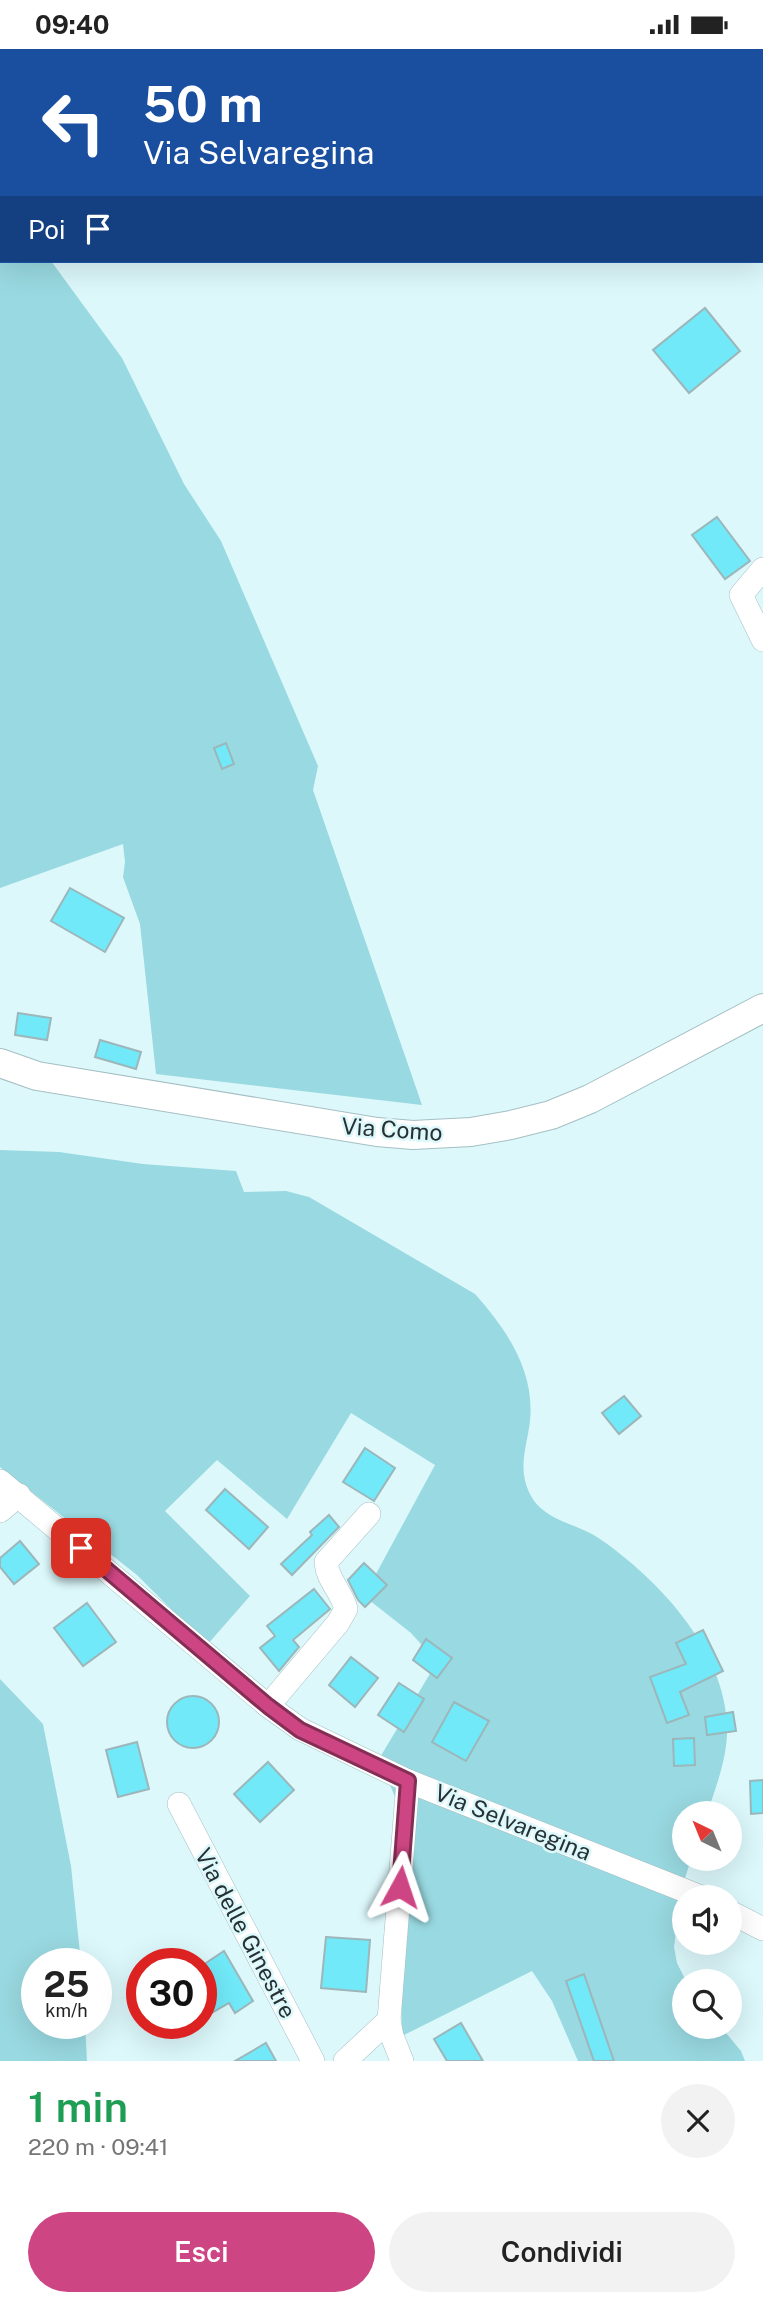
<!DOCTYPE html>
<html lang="it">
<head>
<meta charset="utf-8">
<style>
	body { margin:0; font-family:"Public Sans",sans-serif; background:#f2f2f2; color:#222; height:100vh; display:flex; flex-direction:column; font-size:26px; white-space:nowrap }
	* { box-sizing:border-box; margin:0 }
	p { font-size:23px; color:#767676 }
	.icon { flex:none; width:38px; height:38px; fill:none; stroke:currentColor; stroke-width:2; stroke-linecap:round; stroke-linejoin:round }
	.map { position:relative; height:2012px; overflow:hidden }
	.drawer { display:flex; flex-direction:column; background:#fff; flex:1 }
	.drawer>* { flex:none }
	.banner { position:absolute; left:0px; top:0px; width:763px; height:214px; box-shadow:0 7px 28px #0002; background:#1a4fa0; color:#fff; overflow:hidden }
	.needle { width:46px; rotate:317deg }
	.controls { position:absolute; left:672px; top:1752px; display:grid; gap:14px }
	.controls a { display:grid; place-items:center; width:70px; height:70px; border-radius:50%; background:#fff; box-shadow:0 7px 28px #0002; font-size:35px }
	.speed { position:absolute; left:21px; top:1899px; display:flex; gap:14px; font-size:35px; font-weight:700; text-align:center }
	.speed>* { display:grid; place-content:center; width:91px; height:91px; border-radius:50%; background:#fff; box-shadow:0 7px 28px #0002; line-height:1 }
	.speed small { font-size:18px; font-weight:400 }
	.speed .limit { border:10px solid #d22; background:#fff; color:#111 }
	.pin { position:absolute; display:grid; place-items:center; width:60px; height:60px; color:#fff; margin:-30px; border-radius:14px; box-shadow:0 4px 10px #0006 }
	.me { position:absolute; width:77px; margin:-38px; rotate:5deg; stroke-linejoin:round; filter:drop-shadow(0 0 5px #0008) }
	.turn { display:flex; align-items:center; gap:24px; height:147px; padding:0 28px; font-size:32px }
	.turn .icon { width:91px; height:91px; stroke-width:2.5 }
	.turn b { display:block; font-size:49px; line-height:60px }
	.then { display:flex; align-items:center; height:66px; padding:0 28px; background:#0003; gap:14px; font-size:26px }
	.round { display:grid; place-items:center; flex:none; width:74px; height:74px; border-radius:37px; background:#f2f2f2 }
	.overview { display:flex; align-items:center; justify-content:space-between; height:119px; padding:0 28px }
	h1 { font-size:42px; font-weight:600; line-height:52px; color:#1e9e55 }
	.button { display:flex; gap:14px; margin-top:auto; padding:14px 28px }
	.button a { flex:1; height:80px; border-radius:42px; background:#cd4683; color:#fff; font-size:28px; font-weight:600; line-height:80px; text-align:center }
	.button a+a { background:#f2f2f2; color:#222 }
	.status { display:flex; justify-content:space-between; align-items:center; height:49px; padding:0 35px; background:#fff; direction:ltr }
	.status svg { height:19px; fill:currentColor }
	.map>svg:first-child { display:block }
</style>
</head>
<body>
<div class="status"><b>09:40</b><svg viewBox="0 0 49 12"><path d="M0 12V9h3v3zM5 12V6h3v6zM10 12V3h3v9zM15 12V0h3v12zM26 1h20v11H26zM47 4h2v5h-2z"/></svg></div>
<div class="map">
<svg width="763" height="2012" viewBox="0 0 763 2012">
	<rect width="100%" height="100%" fill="#dcf8fb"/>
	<g fill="#99d9e1">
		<polygon points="0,141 2,212 51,212 122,309 184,435 221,492 318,717 313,741 422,1056 156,1025 140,875 123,828 125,813 123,795 0,839"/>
		<path d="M0,1101L59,1103L143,1115L236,1122L244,1143L286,1142L309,1148L475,1245C507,1281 535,1322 530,1372C527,1398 517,1419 530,1445C543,1472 577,1474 600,1490C658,1530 725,1601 727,1677C728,1706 717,1736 707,1764H684V1810H691L682,1839L674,1898L677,1914L686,1932L684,1978H721L741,2002L745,2012H578L552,1952L532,1922L402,1987L398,1755L379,1710L437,1613L411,1584L364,1547L435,1416L351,1364L287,1470L217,1411L165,1462L250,1547L207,1596L137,1526L0,1418Z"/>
		<polygon points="0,1630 43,1675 71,1817 81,1914 37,1914 37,1974 85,1974 87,2012 0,2012"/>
	</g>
	<g fill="#71e9f8" stroke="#9cb6ba" stroke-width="2">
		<polygon points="705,259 740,302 689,344 653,301"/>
		<polygon points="717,468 750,512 725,530 692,486"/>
		<polygon points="226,694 234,715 222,720 214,699"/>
		<polygon points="70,839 124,869 105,903 51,872"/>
		<polygon points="18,964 51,969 47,991 15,986"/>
		<polygon points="100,991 141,1003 136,1020 95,1008"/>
		<polygon points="624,1347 641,1367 619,1385 602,1364"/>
		<polygon points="365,1399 395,1419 374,1452 343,1433"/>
		<polygon points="225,1440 268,1478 249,1500 206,1461"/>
		<polygon points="329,1466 339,1478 292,1526 281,1515 312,1486 310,1483"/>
		<polygon points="20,1492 39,1515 14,1535 0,1518 0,1509"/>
		<polygon points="364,1514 387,1536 365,1558 358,1551 348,1531"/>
		<polygon points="314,1540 330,1560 293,1591 299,1598 279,1622 260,1599 275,1587 267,1577"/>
		<polygon points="87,1554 116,1593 83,1617 54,1579"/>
		<polygon points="703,1581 723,1622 680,1643 689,1666 667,1674 650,1628 686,1615 676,1594"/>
		<polygon points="426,1590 452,1609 437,1629 413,1611"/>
		<polygon points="351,1608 378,1629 355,1658 329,1636"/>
		<polygon points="399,1634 424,1650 404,1683 378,1666"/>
		<circle cx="193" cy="1673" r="26"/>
		<polygon points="454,1653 489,1672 466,1712 432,1693"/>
		<polygon points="733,1663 736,1682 707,1686 705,1668"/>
		<polygon points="694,1689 695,1716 674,1717 673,1690"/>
		<polygon points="137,1693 149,1740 118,1748 106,1701"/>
		<polygon points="268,1713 294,1741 260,1773 234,1745"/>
		<polygon points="763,1731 763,1764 751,1765 750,1732"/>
		<polygon points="326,1888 370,1891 366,1943 321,1939"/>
		<polygon points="224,1902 253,1952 235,1964 229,1954 201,1970 201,1934 210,1929 203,1916"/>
		<polygon points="584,1925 614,2012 594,2012 566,1932"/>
		<polygon points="461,1974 483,2012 447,2012 434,1990"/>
		<polygon points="266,1994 276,2012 235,2012"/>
	</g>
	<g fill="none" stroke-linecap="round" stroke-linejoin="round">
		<g stroke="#a5bfc3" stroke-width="24">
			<g id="minor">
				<polyline points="763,520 741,546 763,591"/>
				<polyline points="0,1432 268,1657 300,1680 408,1732 701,1848"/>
				<polyline points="0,1462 19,1446"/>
				<path d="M268,1657L338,1574L346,1560C342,1543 327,1531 326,1513L369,1465"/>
				<polyline points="179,1755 313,2012"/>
				<polyline points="730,1863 763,1880"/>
				<polyline points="345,2012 389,1971"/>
				<polyline points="402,2012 392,1987 389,1971 408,1732"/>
			</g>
		</g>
		<g stroke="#a5bfc3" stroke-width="30">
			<polyline id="major" points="0,1014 37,1027 377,1083 413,1086 471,1083 511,1076 551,1066 590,1050 763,959"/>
		</g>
		<use href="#minor" stroke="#fff" stroke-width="23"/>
		<use href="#major" stroke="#fff" stroke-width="28"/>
	</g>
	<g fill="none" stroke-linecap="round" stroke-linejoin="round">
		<g stroke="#852e55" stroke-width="18">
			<polyline id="route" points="81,1499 268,1657 300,1681 408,1732 400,1838"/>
		</g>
		<use href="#route" stroke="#cd4683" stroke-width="12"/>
	</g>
	<g text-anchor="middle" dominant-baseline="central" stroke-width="5" stroke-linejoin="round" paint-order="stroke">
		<g font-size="23" fill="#273133" stroke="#dcf8fb">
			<text transform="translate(392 1080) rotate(4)">Via Como</text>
			<text transform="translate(513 1773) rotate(22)">Via Selvaregina</text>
			<text transform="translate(246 1884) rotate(62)">Via delle Ginestre</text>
		</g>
	</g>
</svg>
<div class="controls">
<a><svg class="needle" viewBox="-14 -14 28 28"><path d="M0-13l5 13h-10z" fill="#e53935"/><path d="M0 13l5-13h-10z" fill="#767676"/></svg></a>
<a><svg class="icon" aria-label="sound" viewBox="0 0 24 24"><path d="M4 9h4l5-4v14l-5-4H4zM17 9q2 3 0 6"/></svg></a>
<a><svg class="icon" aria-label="search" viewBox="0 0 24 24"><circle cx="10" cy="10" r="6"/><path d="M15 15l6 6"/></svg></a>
</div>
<div class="speed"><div>25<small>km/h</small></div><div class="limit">30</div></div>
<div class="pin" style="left:81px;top:1499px;background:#d93025"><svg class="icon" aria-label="arrive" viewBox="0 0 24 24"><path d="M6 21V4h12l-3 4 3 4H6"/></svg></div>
<svg class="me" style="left:400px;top:1838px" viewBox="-20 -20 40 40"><path d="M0-17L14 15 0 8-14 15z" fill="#cd4683" stroke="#fff" stroke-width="4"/></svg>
<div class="banner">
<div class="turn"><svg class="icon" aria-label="left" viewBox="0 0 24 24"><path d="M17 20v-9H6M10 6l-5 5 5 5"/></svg><div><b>50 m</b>Via Selvaregina</div></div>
<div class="then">Poi<svg class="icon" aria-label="arrive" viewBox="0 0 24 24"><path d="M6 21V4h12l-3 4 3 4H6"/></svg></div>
</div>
</div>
<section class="drawer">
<div class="overview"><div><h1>1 min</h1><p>220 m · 09:41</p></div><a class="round"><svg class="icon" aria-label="close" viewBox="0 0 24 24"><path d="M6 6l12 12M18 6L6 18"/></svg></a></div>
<div class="button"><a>Esci</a><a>Condividi</a></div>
</section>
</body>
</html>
